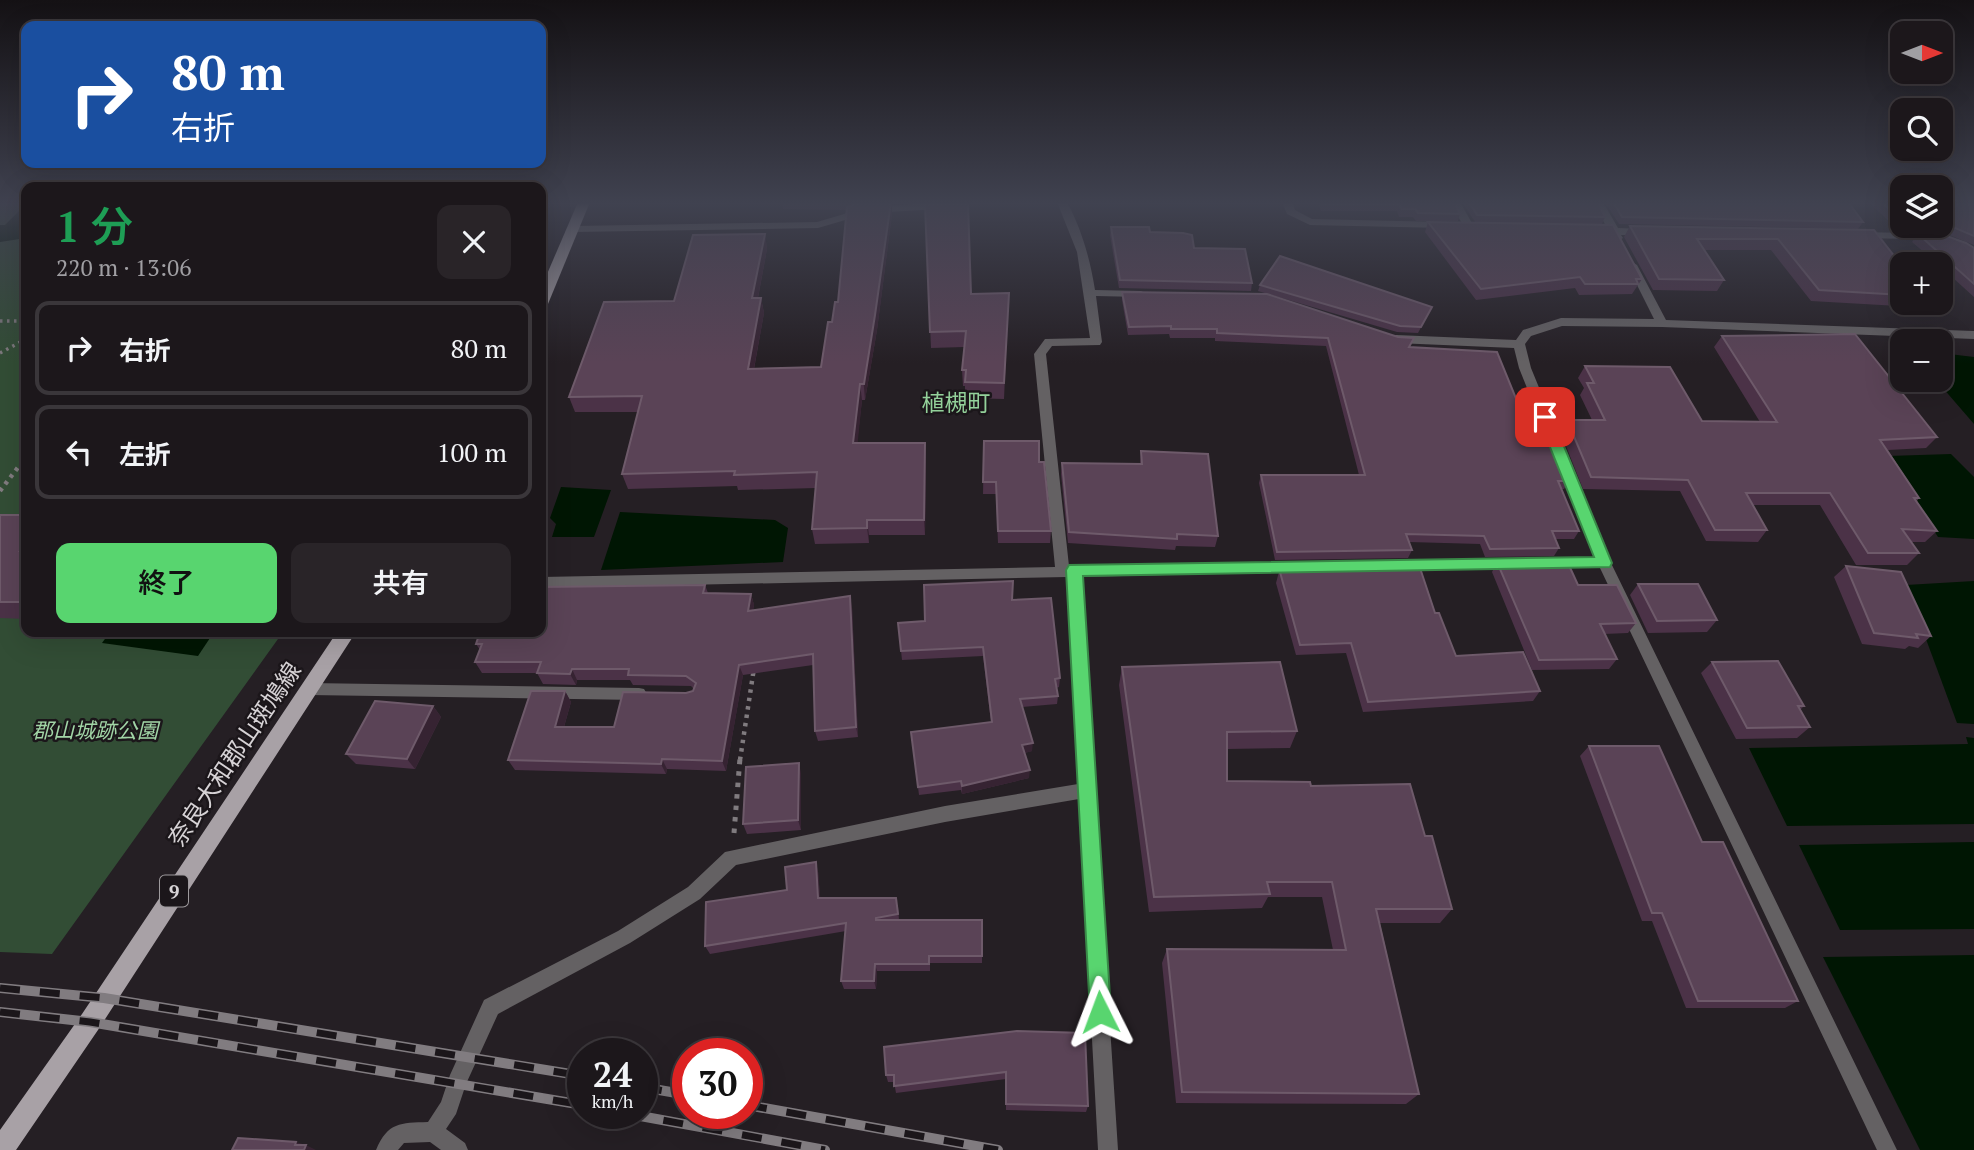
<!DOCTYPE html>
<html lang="ja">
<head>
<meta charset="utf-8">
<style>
	body { margin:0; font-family:"PT Serif","Noto Sans JP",serif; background:#292428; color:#f1f3f6; height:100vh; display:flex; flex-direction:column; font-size:26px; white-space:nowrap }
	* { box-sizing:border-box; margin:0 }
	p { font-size:23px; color:#a09fa3 }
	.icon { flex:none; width:38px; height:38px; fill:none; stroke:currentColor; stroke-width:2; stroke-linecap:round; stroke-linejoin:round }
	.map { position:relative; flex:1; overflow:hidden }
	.panel { position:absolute; left:21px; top:182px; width:525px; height:455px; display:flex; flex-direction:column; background:#1c171b; border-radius:14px; box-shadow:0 7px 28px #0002,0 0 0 2px #3a363a }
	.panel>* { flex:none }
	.top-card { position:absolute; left:21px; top:21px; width:525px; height:147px; border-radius:14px; box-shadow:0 7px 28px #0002,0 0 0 2px #3a363a; background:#1a4fa0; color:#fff; overflow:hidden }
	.needle { width:46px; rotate:90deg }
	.tools { position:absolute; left:1890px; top:21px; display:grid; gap:14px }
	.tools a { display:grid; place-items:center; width:63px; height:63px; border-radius:14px; background:#1c171b; box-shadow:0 7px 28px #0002,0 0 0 2px #3a363a; font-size:35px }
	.speed { position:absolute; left:567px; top:1038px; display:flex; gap:14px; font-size:35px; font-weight:700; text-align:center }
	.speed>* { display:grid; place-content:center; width:91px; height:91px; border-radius:50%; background:#1c171b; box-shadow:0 7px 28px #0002,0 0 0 2px #3a363a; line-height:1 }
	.speed small { font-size:18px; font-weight:400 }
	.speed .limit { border:10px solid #d22; background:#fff; color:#111 }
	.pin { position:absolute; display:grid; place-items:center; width:60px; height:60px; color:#fff; margin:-30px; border-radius:14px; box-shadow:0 4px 10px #0006 }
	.me { position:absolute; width:77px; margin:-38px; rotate:357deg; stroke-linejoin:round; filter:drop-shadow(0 0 5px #0008) }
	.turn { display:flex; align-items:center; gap:24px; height:147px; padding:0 35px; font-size:32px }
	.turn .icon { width:91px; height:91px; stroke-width:2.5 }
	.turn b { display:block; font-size:49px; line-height:60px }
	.round { display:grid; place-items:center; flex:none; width:74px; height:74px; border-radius:14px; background:#292428 }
	.overview { display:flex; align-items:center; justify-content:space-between; height:119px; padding:0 35px }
	h1 { font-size:42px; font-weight:600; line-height:52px; color:#1e9e55 }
	.cta { display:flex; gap:14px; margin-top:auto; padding:14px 35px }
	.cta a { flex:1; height:80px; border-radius:14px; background:#58d56f; color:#111; font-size:28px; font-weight:600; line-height:80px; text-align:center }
	.cta a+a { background:#292428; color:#f1f3f6 }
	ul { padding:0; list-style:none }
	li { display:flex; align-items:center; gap:21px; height:94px; margin:0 14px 10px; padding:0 21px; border:4px solid #3a363a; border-radius:14px }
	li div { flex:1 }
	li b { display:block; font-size:26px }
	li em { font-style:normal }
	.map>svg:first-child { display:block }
</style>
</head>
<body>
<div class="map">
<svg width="1974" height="1150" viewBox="0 0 1974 1150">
	<rect width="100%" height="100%" fill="#251f24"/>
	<polygon fill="#324d35" points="0,202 26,202 26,632 283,632 52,954 0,952"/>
	<g fill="#001603">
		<polygon points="26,204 26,238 0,242 0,225 5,225"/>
		<polygon points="1941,353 1974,357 1974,424 1936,380 1941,380"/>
		<polygon points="1951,454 1974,477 1974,539 1938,537 1888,456"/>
		<polygon points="561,487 611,490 594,537 552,537 556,524 550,518"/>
		<polygon points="620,512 775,520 788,528 783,562 601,570"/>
		<polygon points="1974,581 1974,724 1957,723 1906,585"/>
		<polygon points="110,632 214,632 198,656 102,643"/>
		<polygon points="1966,737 1974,738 1974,824 1787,826 1749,748 1968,744"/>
		<polygon points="1974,842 1974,929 1840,930 1799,845"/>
		<polygon points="1974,955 1974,1150 1920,1150 1823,957"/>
	</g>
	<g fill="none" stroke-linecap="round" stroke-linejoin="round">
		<g stroke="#807b7f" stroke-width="3.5" stroke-dasharray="2.5 4.5" stroke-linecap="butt">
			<polyline points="0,321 26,321"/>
			<polyline points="0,353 26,339"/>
		</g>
		<g stroke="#807b7f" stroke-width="4.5" stroke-dasharray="3.5 5" stroke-linecap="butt">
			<polyline points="0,491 26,457"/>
			<polyline points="740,760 754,668"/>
		</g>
		<polyline stroke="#807b7f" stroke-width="5" stroke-dasharray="4.5 7" stroke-linecap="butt" points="734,833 740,758"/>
		<g fill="#646163" fill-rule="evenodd">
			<polygon points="948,202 945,208 941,209 869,213 818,228 573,232 568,229 573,226 817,222 868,207"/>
			<polygon points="309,683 639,688 644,689 647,694 644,699 639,700 309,695 304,694 301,689 304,684"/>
		</g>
		<g fill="#646163" fill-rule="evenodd">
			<path d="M1057,202H1067C1082,230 1090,259 1095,290L1141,291L1147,294L1141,297L1096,296L1102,342L1100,345L1052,346L1046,354L1069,566L1299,562L1304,563L1306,567L1304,571L1299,572L1081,577L1118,1150H1098L1079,799L945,822L736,865L700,899L630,943L498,1014L466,1084L456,1114L446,1129L465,1143L468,1150H441L430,1142L404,1143L398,1150H376C388,1122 400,1123 428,1122L441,1102L450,1075L484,1000L618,931L688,887L725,852L945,806L1078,784L1067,577L541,588V577L1055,567L1034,354L1045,339L1090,338L1077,252Z"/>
			<polygon points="1282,202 1292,202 1295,210 1312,219 1444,222 1449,225 1444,228 1310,225 1287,214"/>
			<polygon points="1450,202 1460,202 1473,225 1472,227 1464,227"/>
			<polygon points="1593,202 1603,202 1618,228 1644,229 1649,232 1644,235 1621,235 1623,238 1618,241 1614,240 1611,234 1594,233 1594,229 1607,228"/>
			<polygon points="1910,226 1921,226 1924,229 1912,239 1860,238 1855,235 1860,232 1909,233 1913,229"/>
			<polygon points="1632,262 1637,265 1666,320 1974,331 1974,339 1662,327 1562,326 1531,336 1525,344 1531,368 1611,563 1897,1150 1877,1150 1600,568 1550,568 1545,567 1543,563 1545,559 1550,558 1595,558 1519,368 1514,348 1396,343 1390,339 1396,335 1516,340 1523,330 1561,318 1654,319 1627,265"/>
			<polygon points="1516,559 1521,560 1523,564 1521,568 1516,569 1399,570 1394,569 1392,565 1394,561 1399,560"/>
		</g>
		<g fill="#a8a1a6" fill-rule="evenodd">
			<polygon points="578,202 590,202 548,304 541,308 541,288"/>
			<polygon points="337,632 356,632 98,1030 16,1150 0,1150 0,1130 82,1014"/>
		</g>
		<g stroke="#817c80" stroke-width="10">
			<g id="rail">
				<polyline points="0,988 104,998 583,1076"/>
				<polyline points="0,1012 90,1022 583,1105"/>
				<polyline points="642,1087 688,1095"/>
				<polyline points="747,1105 998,1150"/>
				<polyline points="624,1113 825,1150"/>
			</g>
		</g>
		<use href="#rail" stroke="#1b161a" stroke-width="7" stroke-dasharray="20" stroke-linecap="butt"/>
	</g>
	<g fill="#4b3247">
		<polygon points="782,202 894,202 892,203 892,214 877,330 865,400 862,400 857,443 926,459 925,535 869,535 869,543 815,544 812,529 816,488 738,490 737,486 628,489 622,474 638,412 575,412 569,397 674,301 765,234 767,249 758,298 761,298 764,313 754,369 821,367 838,302 846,210 783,209"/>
		<polygon points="1318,202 1454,202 1460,214 1458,221 1416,221 1413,217 1399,217 1397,211 1321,211"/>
		<polygon points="1462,202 1598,202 1605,217 1602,224 1642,279 1632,294 1579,295 1575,288 1476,300 1425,232 1428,222 1475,222"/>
		<polygon points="1605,202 1848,202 1863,222 1858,229 1619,224"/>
		<polygon points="1868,202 1897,202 1902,209 1902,226 1911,226 1908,230 1899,230"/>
		<polygon points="1941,202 1974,202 1974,245 1927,226 1941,226"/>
		<polygon points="925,205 971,294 1008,309 1004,399 965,398 965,386 963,386 962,370 964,347 931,348"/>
		<polygon points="1630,226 1874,230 1902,266 1902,303 1919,303 1916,307 1811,301 1771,250 1704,250 1724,280 1717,291 1653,290 1624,237"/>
		<polygon points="1111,227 1150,232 1194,248 1252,283 1251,291 1119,288 1110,235"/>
		<polygon points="1918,234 1974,248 1974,297 1941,267 1941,264 1938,264 1912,242"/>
		<polygon points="1260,285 1432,307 1418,333 1397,332 1258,291"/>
		<polygon points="1122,292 1411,347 1526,423 1569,481 1564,489 1561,489 1579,531 1574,539 1555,539 1559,548 1554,556 1485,557 1480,544 1409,542 1412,550 1408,558 1275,560 1259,483 1261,475 1359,475 1326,346 1215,341 1215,338 1170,338 1169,334 1128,335 1122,300"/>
		<polygon points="1722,336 1937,437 1926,448 1888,450 1919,498 1917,501 1937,531 1925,542 1911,542 1919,553 1907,565 1856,565 1820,505 1753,505 1767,530 1758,542 1706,541 1680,491 1583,489 1560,431 1567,420 1592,420 1580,395 1584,388 1578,378 1585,366 1702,421 1760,422 1714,347"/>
		<polygon points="984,441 1039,462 1051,531 1050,543 998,543 996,494 983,494"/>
		<polygon points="1141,451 1218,536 1215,547 1176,546 1175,550 1068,543 1061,474 1062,463 1140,464"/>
		<polygon points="0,515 26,515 26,619 0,618"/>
		<polygon points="1497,562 1578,585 1636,623 1628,633 1604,634 1617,659 1609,669 1532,670 1492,572"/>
		<polygon points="1281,564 1435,613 1456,656 1540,691 1533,701 1363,712 1346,653 1296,655 1276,583"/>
		<polygon points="1846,566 1931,636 1918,648 1909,646 1905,649 1862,644 1834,577"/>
		<polygon points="1638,584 1717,620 1707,632 1648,633 1630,595"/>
		<polygon points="705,585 708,593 751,594 754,605 753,610 852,607 858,737 818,741 815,731 813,665 743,675 726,771 667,769 666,774 515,770 508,760 565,691 571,702 564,727 614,727 693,691 694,689 691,686 633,685 630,680 577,680 576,685 543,684 537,673 482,673 475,662 480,650 476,644"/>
		<polygon points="1012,600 1060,678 1059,687 1056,688 1058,696 1057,704 1022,707 1032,751 1024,753 1029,778 962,794 961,790 919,795 911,732 991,722 983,656 902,660 898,623 925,621"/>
		<polygon points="1712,662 1804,706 1800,710 1810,727 1797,738 1736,739 1701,673"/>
		<polygon points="1122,667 1297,731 1290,748 1227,749 1227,781 1311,786 1425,836 1452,909 1440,923 1380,923 1419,1094 1406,1104 1176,1103 1162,963 1167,949 1333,950 1322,897 1268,897 1262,908 1149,912 1119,685"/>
		<polygon points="433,706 441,717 415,769 356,764 346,754"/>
		<polygon points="1589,746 1702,842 1798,1001 1785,1008 1686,1008 1652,921 1642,921 1580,756"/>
		<polygon points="801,773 801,830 747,834 743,824"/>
		<polygon points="818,871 820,898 898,906 899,920 982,920 982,963 930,963 930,971 877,971 876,989 844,989 841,981 846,931 710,954 705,946 787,890"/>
		<polygon points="1017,1031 1088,1106 1086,1112 1006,1110 1006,1079 896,1093 894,1082 888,1082 886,1075"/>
	</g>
	<g fill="#362332">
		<polygon points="849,202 894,202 892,203 892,214 877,330 865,400"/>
		<polygon points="765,234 767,249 755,313 752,298"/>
		<polygon points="761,298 764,313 751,384 748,369"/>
		<polygon points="860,384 862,400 856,459 853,443"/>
		<polygon points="925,443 926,459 925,535 924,520"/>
		<polygon points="867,520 869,535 869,543 867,528"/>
		<polygon points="26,542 26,556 20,551"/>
		<polygon points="751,594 754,605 751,621 748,611"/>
		<polygon points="850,596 852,607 858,737 856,727"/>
		<polygon points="739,665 743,675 726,771 722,761"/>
		<polygon points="572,669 577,680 576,685 570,674"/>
		<polygon points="565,691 571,702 561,737 555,727"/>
		<polygon points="433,706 441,717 415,769 407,759"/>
		<polygon points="1033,743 1032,751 1022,754 1022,745"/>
		<polygon points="662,759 667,769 666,774 661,764"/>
		<polygon points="799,763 801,773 801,830 798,820"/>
		<polygon points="1030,770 1029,778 962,794 962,786"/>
		<polygon points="816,862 818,871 821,906 818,898"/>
		<polygon points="875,964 877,971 876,989 874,981"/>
		<polygon points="296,1142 306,1145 316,1150 304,1150 295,1145"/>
	</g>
	<g fill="#5a4356" stroke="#6e5a6a" stroke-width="2">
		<polygon points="861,202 891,202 875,315 864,384 860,384 853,443 925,443 924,520 867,520 867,528 812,529 817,472 734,475 735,471 622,474 642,396 569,397 604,302 674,301 693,235 765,234 752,298 761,298 748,369 821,367 828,322 832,322 835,302 838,302 847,207"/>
		<polygon points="1323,202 1454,202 1460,214 1418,213 1415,209 1402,209 1399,204 1323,204"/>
		<polygon points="1469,202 1598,202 1605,217 1477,215"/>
		<polygon points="1613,202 1848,202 1863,222 1622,217"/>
		<polygon points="1881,202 1897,202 1902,209 1902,221"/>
		<polygon points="1941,202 1974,202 1974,236 1941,222"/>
		<polygon points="968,204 971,294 1009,293 1004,383 965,382 966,370 962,370 966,331 930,332 925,205"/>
		<polygon points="1428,222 1613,225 1642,279 1636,279 1638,284 1585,284 1580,277 1481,289"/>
		<polygon points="1630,226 1874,230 1902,266 1902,295 1819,290 1778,239 1697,239 1724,280 1659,279"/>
		<polygon points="1111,227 1149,227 1150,232 1183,233 1192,235 1194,248 1245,249 1252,283 1120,280"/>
		<polygon points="1927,229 1966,243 1974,248 1974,284 1918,234"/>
		<polygon points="1280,256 1432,307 1421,327 1400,326 1260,285"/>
		<polygon points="1122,292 1267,294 1398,337 1414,338 1409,347 1497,352 1526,423 1546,423 1569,481 1558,481 1579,531 1552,531 1559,548 1490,549 1484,536 1406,534 1412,550 1277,552 1261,475 1365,475 1328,338 1217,333 1217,329 1171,329 1171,326 1129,327"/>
		<polygon points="1855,334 1937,437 1880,440 1919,498 1914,498 1937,531 1902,529 1919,553 1868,553 1830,493 1746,493 1767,530 1715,530 1688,480 1591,477 1567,420 1605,420 1587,383 1594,383 1585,366 1670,367 1702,421 1777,422 1722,336"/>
		<polygon points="984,441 1039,441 1039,462 1044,462 1051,531 998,531 996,482 983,482"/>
		<polygon points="1141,451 1208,454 1218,536 1177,534 1177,539 1069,532 1062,463 1142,464"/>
		<polygon points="0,515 26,515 26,542 20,551 26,551 26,600 25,602 0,602"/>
		<polygon points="1567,561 1578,585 1617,585 1636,623 1600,624 1617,659 1539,660 1497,562"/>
		<polygon points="1418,562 1435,613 1439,613 1456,656 1523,652 1540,691 1368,702 1351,643 1300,645 1280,572 1283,572 1281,564"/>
		<polygon points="1846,566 1901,572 1931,636 1916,634 1918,638 1874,633"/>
		<polygon points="1013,581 1012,600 1051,598 1060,678 1055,679 1058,696 1020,699 1033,743 1022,745 1030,770 962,786 961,781 918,787 911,732 992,722 983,647 901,651 898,623 925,621 924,585"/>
		<polygon points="1638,584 1698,584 1717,620 1657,621"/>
		<polygon points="705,585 703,593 751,594 748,611 850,596 856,727 815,731 813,654 739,665 722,761 662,759 661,764 508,760 531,691 565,691 555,727 614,727 623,692 686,693 693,691 696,683 686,676 628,675 629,669 572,669 570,674 537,673 541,662 475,662 482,644 476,644 480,632 541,632 541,587"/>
		<polygon points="1778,661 1804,706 1798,706 1810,727 1747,728 1712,662"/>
		<polygon points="1280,662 1297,731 1227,732 1227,781 1310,782 1311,786 1410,784 1425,836 1432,836 1452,909 1376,909 1419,1094 1182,1092 1167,949 1346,950 1332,882 1267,882 1270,894 1154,897 1122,667"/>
		<polygon points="375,701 433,706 407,759 346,754"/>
		<polygon points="1589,746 1659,746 1702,842 1723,842 1798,1001 1698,1001 1662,913 1652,913"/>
		<polygon points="799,763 798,820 743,824 746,767"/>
		<polygon points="816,862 818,898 896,898 898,914 876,918 876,920 982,920 982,956 929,956 929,964 875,964 874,981 841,981 846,923 705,946 706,902 787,890 785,867"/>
		<polygon points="1017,1031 1085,1033 1088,1106 1006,1104 1006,1072 894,1086 894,1075 886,1075 884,1047"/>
		<polygon points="238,1138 296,1142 295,1145 306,1145 304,1150 232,1150"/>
	</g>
	<linearGradient id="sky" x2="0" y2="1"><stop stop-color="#141114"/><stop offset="0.56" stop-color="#404250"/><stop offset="1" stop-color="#404250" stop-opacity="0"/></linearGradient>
	<rect width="1974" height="363" fill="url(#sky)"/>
	<polygon fill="#58d56f" stroke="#398a48" stroke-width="2" points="1545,412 1552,417 1612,563 1610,567 1083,576 1111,1012 1108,1019 1100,1022 1093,1019 1090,1012 1066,570 1069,565 1594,557 1538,417"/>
	<g text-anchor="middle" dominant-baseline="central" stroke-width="5" stroke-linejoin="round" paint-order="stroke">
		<rect fill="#1b161a" stroke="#9e9a9d" stroke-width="2" x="160" y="875.5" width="28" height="31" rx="5"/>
		<g font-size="19" font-weight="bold" fill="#d6d2d5">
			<text x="174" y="891">9</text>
		</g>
		<g font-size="21" font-style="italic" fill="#a1d5a6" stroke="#1b161a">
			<text x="95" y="730">郡山城跡公園</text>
		</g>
		<g font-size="23" fill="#93d19a" stroke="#1b161a">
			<text x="956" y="402">植槻町</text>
		</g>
		<g font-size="24" fill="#d6d2d5" stroke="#1b161a">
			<text transform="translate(234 754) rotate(-56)">奈良大和郡山斑鳩線</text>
		</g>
	</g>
</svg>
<div class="tools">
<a><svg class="needle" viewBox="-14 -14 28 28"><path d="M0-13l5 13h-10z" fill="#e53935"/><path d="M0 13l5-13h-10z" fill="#a09fa3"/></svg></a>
<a><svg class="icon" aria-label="search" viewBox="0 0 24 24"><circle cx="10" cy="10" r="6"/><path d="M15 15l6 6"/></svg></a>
<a><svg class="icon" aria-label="layers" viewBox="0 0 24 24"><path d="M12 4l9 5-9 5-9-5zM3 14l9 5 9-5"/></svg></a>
<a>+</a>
<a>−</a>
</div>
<div class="speed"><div>24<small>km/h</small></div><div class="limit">30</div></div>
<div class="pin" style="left:1545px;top:417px;background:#d93025"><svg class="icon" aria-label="arrive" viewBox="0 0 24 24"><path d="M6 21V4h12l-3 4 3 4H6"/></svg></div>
<svg class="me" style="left:1100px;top:1012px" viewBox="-20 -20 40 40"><path d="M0-17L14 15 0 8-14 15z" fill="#58d56f" stroke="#fff" stroke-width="4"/></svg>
<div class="top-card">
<div class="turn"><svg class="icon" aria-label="right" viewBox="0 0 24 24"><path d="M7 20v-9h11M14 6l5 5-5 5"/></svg><div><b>80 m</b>右折</div></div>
</div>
<section class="panel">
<div class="overview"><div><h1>1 分</h1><p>220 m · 13:06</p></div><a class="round"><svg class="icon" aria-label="close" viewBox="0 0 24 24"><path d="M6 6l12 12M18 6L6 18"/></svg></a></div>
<ul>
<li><svg class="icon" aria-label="right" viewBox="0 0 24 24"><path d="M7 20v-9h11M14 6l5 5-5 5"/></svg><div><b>右折</b></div><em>80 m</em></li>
<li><svg class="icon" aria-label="left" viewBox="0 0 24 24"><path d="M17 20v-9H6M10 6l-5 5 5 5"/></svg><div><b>左折</b></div><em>100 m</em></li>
</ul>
<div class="cta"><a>終了</a><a>共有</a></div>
</section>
</div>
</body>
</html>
